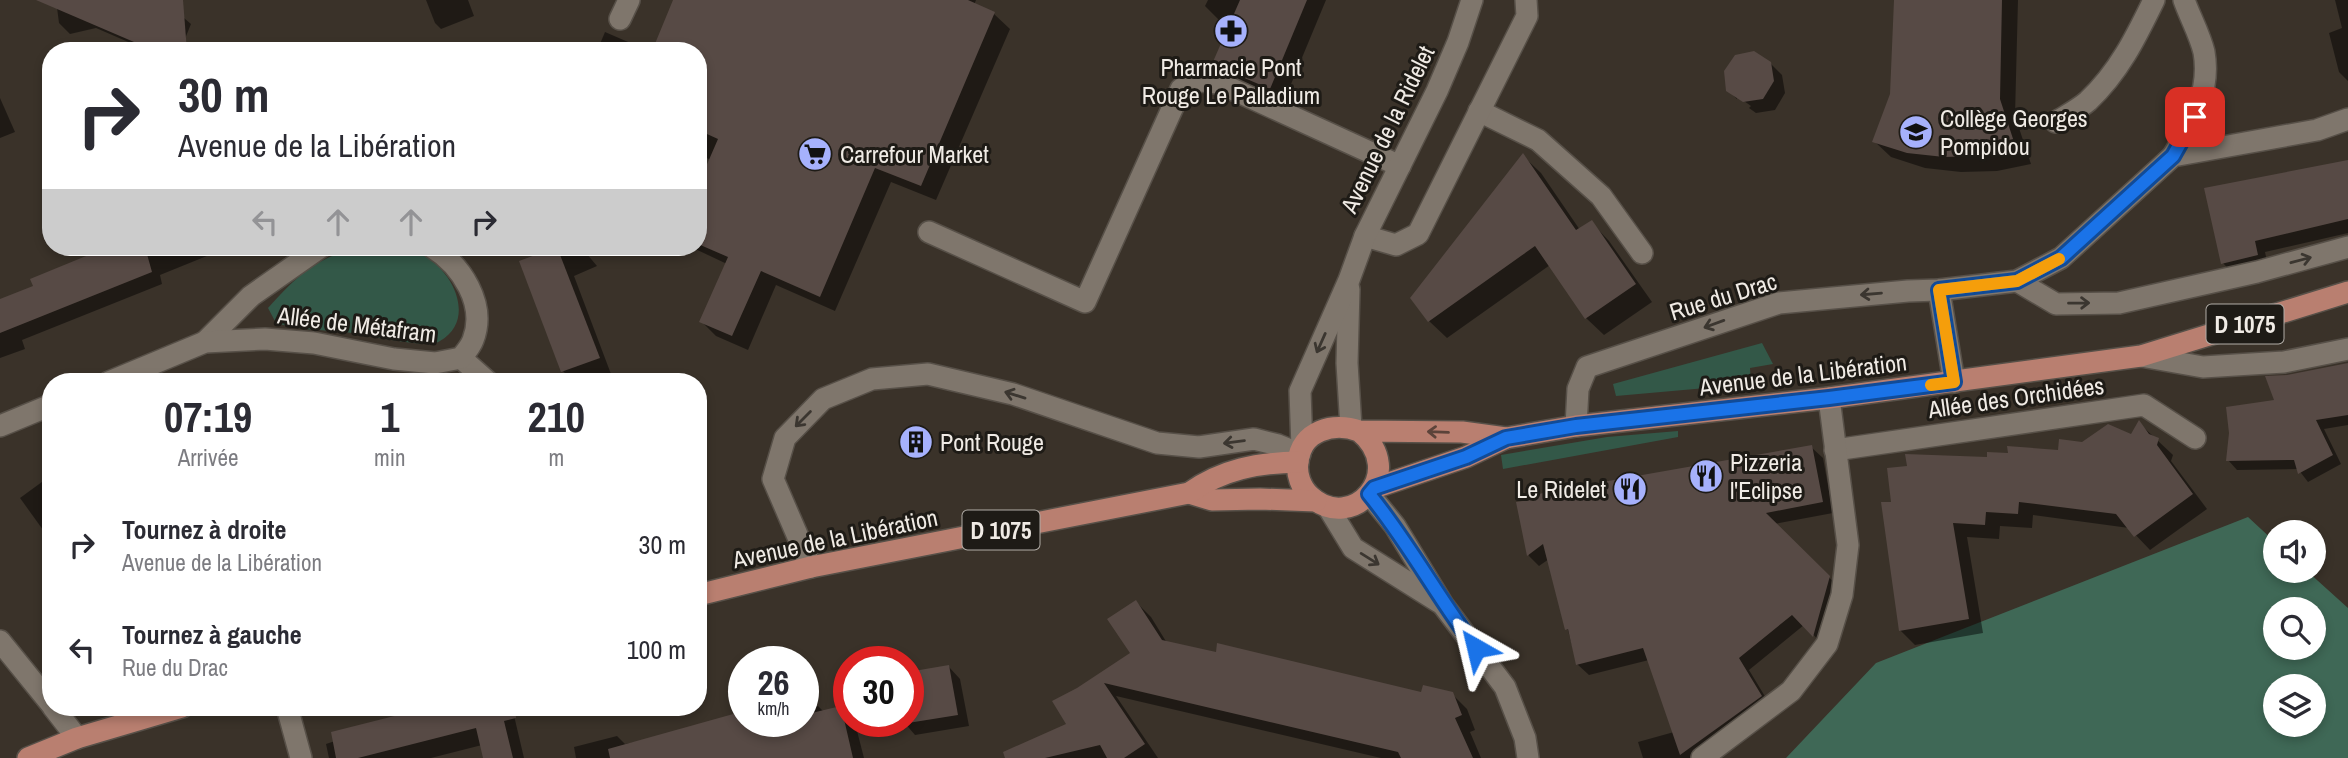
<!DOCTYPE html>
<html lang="fr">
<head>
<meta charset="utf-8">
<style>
	body { margin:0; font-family:"Archivo Narrow",sans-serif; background:#f7f7f7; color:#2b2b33; height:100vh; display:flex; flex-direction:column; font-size:26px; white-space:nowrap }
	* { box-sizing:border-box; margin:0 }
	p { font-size:23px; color:#7c7c81 }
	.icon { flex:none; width:38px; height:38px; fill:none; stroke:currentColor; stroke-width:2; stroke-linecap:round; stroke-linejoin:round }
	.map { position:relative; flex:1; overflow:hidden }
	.panel { position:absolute; left:42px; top:373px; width:665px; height:343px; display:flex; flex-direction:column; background:#fff; border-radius:28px; box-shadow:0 4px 10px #0003 }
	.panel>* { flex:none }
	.guide { position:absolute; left:42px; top:42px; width:665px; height:214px; border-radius:28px; box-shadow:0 4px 10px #0003; background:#fff; color:#2b2b33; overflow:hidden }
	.controls { position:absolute; left:2263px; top:520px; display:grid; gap:14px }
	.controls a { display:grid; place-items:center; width:63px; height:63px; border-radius:50%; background:#fff; box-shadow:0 4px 10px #0003; font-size:35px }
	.speed { position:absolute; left:728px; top:646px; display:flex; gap:14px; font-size:35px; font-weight:700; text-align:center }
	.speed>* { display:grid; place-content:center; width:91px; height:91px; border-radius:50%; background:#fff; box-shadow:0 4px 10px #0003; line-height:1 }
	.speed small { font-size:18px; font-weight:400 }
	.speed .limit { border:10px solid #d22; background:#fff; color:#111 }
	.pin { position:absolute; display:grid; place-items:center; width:60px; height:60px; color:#fff; margin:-30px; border-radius:14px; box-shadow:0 4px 10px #0006 }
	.me { position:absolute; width:77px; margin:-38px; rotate:323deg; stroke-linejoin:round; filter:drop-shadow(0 0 5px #0008) }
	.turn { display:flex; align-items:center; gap:24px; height:147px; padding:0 21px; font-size:32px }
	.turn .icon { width:91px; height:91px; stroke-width:2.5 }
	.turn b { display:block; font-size:49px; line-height:60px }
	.lanes { display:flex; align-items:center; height:66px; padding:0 21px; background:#0003; justify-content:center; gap:35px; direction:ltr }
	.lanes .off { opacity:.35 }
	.eta { display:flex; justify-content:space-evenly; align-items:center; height:119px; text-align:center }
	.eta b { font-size:42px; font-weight:700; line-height:49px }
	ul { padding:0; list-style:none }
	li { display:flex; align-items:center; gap:21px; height:105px; padding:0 21px }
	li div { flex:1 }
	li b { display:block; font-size:26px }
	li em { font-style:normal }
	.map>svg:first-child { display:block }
</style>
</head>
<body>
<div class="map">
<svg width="2348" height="758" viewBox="0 0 2348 758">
	<rect width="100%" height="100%" fill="#3a3229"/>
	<g fill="#335848">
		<path d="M361,247C379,247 397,246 414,251C449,262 480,318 440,341C434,345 421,344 414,343C391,341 368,335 345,332C322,330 299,330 276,323L268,308C299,274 315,258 361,247Z"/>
		<polygon points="1762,343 1773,364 1750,368 1751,384 1616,396 1613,384"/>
		<polygon points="1678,431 1678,437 1503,469 1501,455 1607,437"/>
	</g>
	<path fill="#3f6856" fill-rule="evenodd" d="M2248,517L2275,542V570L2307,571L2348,608V758H1786L1876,663ZM2275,609H2314V648H2275ZM2275,686H2314V724H2275Z"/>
	<g fill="#0007">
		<polygon points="56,0 163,0 191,24 180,51 149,51 96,28 70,34 59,23"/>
		<polygon points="426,0 468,0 474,16 441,29 435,23"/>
		<polygon points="675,0 976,0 974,5 994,14 1010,29 936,200 891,182 835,311 776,285 748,350 716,336 701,321 727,264 691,247 698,247 698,189 711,160 698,154 698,51"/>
		<polygon points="1208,0 1326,0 1284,101 1228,77 1215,64 1231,25 1219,20 1205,6"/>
		<polygon points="1896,0 2018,0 2015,116 2031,164 1997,171 1961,172 1925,168 1891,157 1874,141 1892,94"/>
		<polygon points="2335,0 2348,0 2348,81 2339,72 2329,33 2342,28"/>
		<polygon points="605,32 649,51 597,51"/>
		<polygon points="1770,63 1782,75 1785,93 1775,110 1756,113 1749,108 1751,106 1737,96 1737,99 1728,90"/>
		<polygon points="0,98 15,132 0,138"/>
		<polygon points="1523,156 1541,173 1580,230 1592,223 1609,241 1652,302 1604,335 1586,318 1550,265 1447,338 1429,321"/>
		<polygon points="2348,161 2348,233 2265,252 2268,266 2234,275 2223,263"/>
		<polygon points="112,247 229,247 160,275 162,284 22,340 25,349 0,358 0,301 36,287 32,280"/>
		<polygon points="533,247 581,247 597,266 574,276 614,382 573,382 563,371 521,262 540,255"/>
		<polygon points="2348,365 2348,425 2324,429 2341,464 2308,482 2298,469 2237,470 2228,460 2276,401 2287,377"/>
		<polygon points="2139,423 2173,455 2171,461 2207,509 2150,550 2129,528 2033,515 2032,528 2000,526 1999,539 1967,537 1983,633 1915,645 1900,630 1893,503 1988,459 2060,452 2082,444 2132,437"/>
		<polygon points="1811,447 1823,458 1833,513 1774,524 1840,588 1824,646 1804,625 1749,670 1772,708 1702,758 1643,758 1638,742 1674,732 1649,660 1589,675 1577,664 1549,559 1539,566 1529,556 1518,504"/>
		<polygon points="46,479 51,483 51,541 20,498"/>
		<polygon points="1136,602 1151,617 1167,643 1422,694 1452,694 1467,709 1475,730 1470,732 1481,758 1381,758 1116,696 1158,758 1007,758 1068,725 1078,690 1132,654"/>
		<polygon points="949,667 960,679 969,726 915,735 903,721 908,721"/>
		<polygon points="803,706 805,709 818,706 824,712 840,708 849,716 849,721 855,723 864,758 576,758 574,747 617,736 625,744 744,721 803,721"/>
		<polygon points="437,707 512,707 524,758 485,758 482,745 431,758 329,758 326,744"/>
	</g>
	<g fill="#574a45">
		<polygon points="36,0 183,0 187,51 155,51"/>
		<polygon points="673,0 968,0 995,12 921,186 875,168 820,297 761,271 732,336 699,322 728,257 698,244 698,185 718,139 698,130 698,51 652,51"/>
		<polygon points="1240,0 1307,0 1270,89 1212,64"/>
		<polygon points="1894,0 2002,0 2000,99 2016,148 1980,156 1944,157 1907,153 1872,142 1890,94"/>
		<polygon points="1754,51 1771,62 1774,81 1763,99 1743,102 1726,91 1724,71 1735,55"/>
		<polygon points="1523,153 1576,230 1592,220 1636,284 1585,319 1535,246 1428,322 1410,298"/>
		<polygon points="2348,160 2348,219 2255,241 2258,255 2221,264 2204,188"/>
		<polygon points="108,247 145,247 152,272 0,333 0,299 33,286 30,279"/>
		<polygon points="557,247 600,358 561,372 519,261"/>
		<polygon points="2348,363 2348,415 2316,420 2333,455 2298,474 2294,460 2226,461 2229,433 2226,407 2274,400 2265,376 2287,375"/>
		<polygon points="2139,420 2149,434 2159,438 2157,445 2193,494 2134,537 2116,514 2019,502 2018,514 1986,512 1985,525 1953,523 1969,619 1899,631 1881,502 1891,502 1887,468 1907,466 1905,454 1987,457 1987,452 2008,453 2007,446 2058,450 2059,439 2082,442 2108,424 2131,434"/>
		<polygon points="1812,445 1823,502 1766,513 1830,576 1813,637 1792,615 1739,658 1762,696 1680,755 1643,648 1576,665 1568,629 1565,630 1543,544 1527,556 1516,502 1535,499 1534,495 1557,490"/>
		<polygon points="1136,600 1162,640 1216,652 1217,643 1421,692 1423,685 1453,692 1462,715 1455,718 1473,758 1401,758 1398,752 1104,683 1145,744 1124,758 1107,758 1100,745 1045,758 1005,758 1003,752 1066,724 1052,701 1077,688 1130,653 1107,619"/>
		<polygon points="949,665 958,715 908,723 908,672"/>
		<polygon points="841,706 853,758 610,758 608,749 744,711 744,721 803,721 803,715"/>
		<polygon points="430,707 515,707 516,718 504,721 513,758 483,758 476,728 358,758 336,758 331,732"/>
	</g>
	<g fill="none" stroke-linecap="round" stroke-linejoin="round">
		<g stroke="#575048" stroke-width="24">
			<g id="lane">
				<polyline points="620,19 629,0"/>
				<polyline points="1479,111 1538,140 1601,196 1642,253"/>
				<path d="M2056,122C2067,115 2079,109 2088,101C2119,72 2136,37 2154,0"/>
				<path d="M2173,156C2192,123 2211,92 2204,52C2200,35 2190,17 2184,0"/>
				<path d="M929,232L1085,302L1181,89C1194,79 1205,80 1221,84L1400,166"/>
				<polyline points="1365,236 1396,245 1418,234 1527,16 1526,0"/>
				<polyline points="1835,450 2144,405 2195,438"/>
				<polyline points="811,567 773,479 785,438 823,399 872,379 928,374 1013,394 1157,443 1199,447 1254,439 1278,445 1300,454"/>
			</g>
		</g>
		<g stroke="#575048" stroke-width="24">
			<g id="street">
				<polyline points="2017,281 2056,304 2119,303 2257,272 2348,247"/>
				<polyline points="1939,290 1954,382"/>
				<polyline points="205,342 251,296 321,247"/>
				<polyline points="2141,356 2203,367 2284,362 2348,349"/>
				<polyline points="461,358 488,382"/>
				<path d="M109,382L205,342L265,339L314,343L394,359L435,363L461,358C465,353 471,346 473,340C487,304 461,265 432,247"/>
				<polyline points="0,426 51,405"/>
				<polyline points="1576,426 1578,389 1587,367 1779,303 1908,291 1939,290 2017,281 2061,258 2173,156 2317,130 2348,119"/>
				<polyline points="1369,494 1395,526 1443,605 1505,687 1525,738 1528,758"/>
				<polyline points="1328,507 1353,548 1439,602"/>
				<polyline points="287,707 301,758"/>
				<polyline points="1702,758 1791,691 1827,644 1842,595 1848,545 1829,398"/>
			</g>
		</g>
		<g stroke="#575048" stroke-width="24">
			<g id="secondary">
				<polyline points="1349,289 1347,363 1351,428"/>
				<polyline points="1302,448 1300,391 1349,280 1365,236 1437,91 1458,42 1472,0"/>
				<polyline points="0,641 51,704"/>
				<polyline points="53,707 77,738"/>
			</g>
		</g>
		<g stroke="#575048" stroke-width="24">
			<g id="primary">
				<path d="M1359,431C1409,472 1352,535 1310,496C1301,488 1296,474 1298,462C1301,430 1334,422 1359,431L1462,432L1506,438L1576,426L1829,398L2141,356L2348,292"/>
				<polyline points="1374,488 1466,457 1506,438"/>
				<polyline points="1189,493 1212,500 1260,499 1316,501"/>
				<path d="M698,595L811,567L1189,493C1223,469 1257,463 1298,462"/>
				<polyline points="28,758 77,738 182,707"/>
			</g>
		</g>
		<use href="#lane" stroke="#7f766c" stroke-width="21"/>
		<use href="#street" stroke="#7f766c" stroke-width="21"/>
		<use href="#secondary" stroke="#7f766c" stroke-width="21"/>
		<use href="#primary" stroke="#b97f70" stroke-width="21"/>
	</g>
	<defs><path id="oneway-shaft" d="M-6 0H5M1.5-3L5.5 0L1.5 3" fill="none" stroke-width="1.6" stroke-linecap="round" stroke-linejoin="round" transform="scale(1.75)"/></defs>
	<g stroke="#3b3630">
		<use href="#oneway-shaft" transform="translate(2301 260) rotate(-15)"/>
		<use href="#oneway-shaft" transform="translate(1871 294) rotate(175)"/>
		<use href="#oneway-shaft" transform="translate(2079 303) rotate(-1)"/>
		<use href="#oneway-shaft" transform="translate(1714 324) rotate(160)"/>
		<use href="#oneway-shaft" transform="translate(1321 343) rotate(114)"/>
		<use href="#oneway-shaft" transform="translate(1015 395) rotate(-163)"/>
		<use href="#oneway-shaft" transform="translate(803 419) rotate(135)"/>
		<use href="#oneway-shaft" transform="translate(1234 442) rotate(173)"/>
		<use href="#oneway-shaft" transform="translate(1370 559) rotate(32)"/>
	</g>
	<use stroke="#5c433a" href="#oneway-shaft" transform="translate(1438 432) rotate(-178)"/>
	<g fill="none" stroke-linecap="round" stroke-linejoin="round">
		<g stroke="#114b97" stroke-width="18">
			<path id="route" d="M1476,648C1438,598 1409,543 1369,494L1374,488L1466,457L1506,438L1576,426L1829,398L1954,382L1939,290L2017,281L2061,258L2173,156L2195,117"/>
		</g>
		<use href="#route" stroke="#1a73e8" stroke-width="12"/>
		<polyline stroke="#f59e0b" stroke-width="12" points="1931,385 1954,382 1939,290 2017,281 2059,259"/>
	</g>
	<defs>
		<g id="pharmacy-disc" transform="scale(1.75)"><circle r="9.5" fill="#a6b1fc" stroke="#1e1b16"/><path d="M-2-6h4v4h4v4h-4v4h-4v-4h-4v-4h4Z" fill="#111"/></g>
		<g id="school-disc" transform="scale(1.75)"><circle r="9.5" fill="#a6b1fc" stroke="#1e1b16"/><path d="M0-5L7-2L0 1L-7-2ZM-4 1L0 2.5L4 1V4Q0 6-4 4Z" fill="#111"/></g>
		<g id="supermarket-disc" transform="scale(1.75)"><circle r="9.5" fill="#a6b1fc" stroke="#1e1b16"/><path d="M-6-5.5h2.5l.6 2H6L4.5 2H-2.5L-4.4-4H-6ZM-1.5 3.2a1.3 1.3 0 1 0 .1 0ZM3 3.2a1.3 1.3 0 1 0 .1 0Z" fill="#111"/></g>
		<g id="building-disc" transform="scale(1.75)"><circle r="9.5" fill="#a6b1fc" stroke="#1e1b16"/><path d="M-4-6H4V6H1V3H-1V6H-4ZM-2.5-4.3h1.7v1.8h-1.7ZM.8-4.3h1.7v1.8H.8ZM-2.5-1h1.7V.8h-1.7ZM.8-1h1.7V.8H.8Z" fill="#111"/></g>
		<g id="restaurant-disc" transform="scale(1.75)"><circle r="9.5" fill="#a6b1fc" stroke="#1e1b16"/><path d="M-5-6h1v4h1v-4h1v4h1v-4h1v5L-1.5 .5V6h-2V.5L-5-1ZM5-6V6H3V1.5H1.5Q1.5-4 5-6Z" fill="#111"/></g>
	</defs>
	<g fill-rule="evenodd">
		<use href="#pharmacy-disc" x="1231" y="31"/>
		<use href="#school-disc" x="1916" y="132"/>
		<use href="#supermarket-disc" x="815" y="154"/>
		<use href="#building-disc" x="916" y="442"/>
		<use href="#restaurant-disc" x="1706" y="476"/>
		<use href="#restaurant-disc" x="1630" y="489"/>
	</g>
	<g text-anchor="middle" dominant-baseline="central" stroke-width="6" stroke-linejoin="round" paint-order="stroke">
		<g fill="#1e1b16" stroke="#b1ada7" stroke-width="2">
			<rect x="2206.5" y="304.5" width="77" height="39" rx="5"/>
			<rect x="962.5" y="510.5" width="77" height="39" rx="5"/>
		</g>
		<g font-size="23" font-weight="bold" fill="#f0ebe5">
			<text x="2245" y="324">D 1075</text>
			<text x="1001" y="530">D 1075</text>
		</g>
		<g font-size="24" fill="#f0ebe5" stroke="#1e1b16" text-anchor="start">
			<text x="1231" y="67" text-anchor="middle">Pharmacie Pont<tspan x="1231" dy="28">Rouge Le Palladium</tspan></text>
			<text x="1940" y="118">Collège Georges<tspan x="1940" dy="28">Pompidou</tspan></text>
			<text x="840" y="154">Carrefour Market</text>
			<text x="940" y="442">Pont Rouge</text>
			<text x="1730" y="462">Pizzeria<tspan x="1730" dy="28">l'Eclipse</tspan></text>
			<text x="1606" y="489" text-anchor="end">Le Ridelet</text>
		</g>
		<g font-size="24" fill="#f0ebe5" stroke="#1e1b16">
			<text transform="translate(1387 129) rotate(-64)">Avenue de la Ridelet</text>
			<text transform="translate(1723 296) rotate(-17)">Rue du Drac</text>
			<text transform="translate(357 324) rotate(7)">Allée de Métafram</text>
			<text transform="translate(1803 374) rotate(-7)">Avenue de la Libération</text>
			<text transform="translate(2016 397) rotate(-8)">Allée des Orchidées</text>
			<text transform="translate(835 538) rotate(-12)">Avenue de la Libération</text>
		</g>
	</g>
</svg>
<div class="controls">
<a><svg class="icon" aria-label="sound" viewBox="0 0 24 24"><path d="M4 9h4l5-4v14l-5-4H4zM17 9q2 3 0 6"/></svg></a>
<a><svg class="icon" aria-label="search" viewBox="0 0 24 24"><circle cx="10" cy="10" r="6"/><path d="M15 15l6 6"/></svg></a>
<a><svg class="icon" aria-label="layers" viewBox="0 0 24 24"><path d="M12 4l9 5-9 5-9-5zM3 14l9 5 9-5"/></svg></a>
</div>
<div class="speed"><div>26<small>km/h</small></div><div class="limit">30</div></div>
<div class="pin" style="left:2195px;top:117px;background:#d93025"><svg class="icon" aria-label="arrive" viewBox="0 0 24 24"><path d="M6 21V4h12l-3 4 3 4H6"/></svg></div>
<svg class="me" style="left:1476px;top:648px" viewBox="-20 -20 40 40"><path d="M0-17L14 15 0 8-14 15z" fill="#1a73e8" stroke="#fff" stroke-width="4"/></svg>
<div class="guide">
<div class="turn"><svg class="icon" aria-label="right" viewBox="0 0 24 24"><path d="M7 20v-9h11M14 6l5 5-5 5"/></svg><div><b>30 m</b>Avenue de la Libération</div></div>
<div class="lanes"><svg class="icon off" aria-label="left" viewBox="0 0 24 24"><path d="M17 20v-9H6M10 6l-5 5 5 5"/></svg><svg class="icon off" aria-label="ahead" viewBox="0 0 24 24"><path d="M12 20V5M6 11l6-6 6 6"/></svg><svg class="icon off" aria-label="ahead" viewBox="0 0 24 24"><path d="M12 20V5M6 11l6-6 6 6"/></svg><svg class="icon" aria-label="right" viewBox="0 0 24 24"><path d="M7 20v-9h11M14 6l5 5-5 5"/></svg></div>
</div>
<section class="panel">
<div class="eta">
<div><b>07:19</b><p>Arrivée</p></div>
<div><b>1</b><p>min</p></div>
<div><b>210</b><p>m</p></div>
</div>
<ul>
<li><svg class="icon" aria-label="right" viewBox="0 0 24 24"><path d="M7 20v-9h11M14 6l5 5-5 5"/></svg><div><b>Tournez à droite</b><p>Avenue de la Libération</p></div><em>30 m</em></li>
<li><svg class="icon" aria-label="left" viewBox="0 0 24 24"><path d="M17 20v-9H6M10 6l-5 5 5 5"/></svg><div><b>Tournez à gauche</b><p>Rue du Drac</p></div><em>100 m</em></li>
</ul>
</section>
</div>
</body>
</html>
